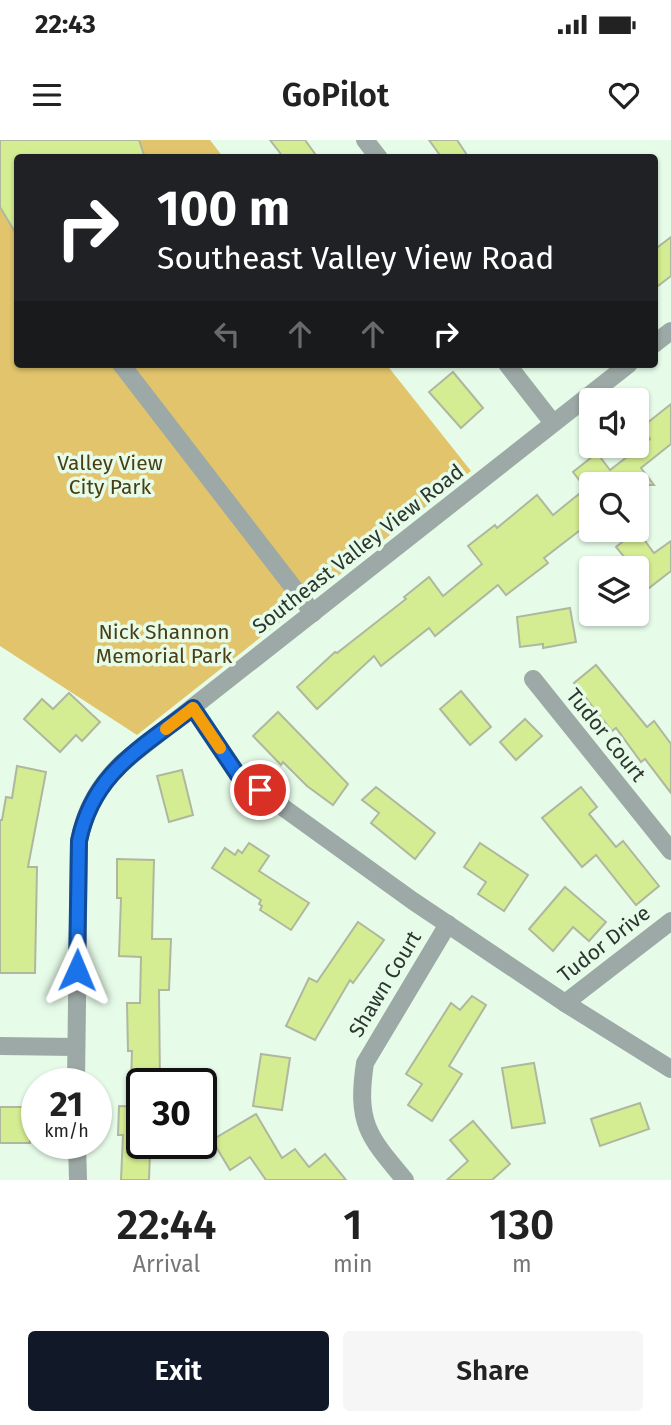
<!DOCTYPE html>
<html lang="en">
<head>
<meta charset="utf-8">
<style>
	body { margin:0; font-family:"Fira Sans",sans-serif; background:#f6f6f6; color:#222; height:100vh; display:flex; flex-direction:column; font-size:26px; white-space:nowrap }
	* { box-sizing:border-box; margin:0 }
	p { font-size:23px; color:#767676 }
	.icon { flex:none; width:38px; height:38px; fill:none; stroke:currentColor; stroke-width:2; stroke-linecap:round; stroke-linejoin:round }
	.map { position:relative; height:1040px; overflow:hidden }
	.details { display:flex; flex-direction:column; background:#fff; flex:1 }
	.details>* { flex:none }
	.banner { position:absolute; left:14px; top:14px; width:644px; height:214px; border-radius:7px; box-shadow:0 2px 5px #0004; background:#202124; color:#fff; overflow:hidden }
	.controls { position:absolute; left:579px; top:248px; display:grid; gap:14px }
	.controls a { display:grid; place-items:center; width:70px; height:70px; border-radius:7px; background:#fff; box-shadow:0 2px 5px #0004; font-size:35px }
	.speed { position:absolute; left:21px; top:928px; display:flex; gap:14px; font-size:35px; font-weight:700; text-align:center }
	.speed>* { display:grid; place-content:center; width:91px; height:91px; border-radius:50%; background:#fff; box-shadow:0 2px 5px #0004; line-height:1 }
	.speed small { font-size:18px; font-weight:400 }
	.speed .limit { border:4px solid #111; border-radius:10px; background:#fff; color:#111 }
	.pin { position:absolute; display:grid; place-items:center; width:60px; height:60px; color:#fff; margin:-30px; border:4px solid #fff; border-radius:50%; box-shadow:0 2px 7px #0007 }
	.me { position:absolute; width:77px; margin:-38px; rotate:1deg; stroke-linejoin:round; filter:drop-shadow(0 0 5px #0008) }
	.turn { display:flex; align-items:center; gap:24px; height:147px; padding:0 28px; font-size:32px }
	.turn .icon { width:91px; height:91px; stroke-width:2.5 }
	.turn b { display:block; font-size:49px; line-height:60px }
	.lanes { display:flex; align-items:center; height:66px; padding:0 28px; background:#0003; justify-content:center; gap:35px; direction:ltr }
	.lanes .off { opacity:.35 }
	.eta { display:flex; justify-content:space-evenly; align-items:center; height:119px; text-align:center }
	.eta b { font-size:42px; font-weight:600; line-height:49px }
	.button { display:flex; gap:14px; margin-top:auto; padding:14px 28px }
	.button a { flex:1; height:80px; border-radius:7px; background:#111827; color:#fff; font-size:28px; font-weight:600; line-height:80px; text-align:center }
	.button a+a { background:#f6f6f6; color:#222 }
	.status { display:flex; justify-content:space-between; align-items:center; height:49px; padding:0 35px; background:#fff; direction:ltr }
	.status svg { height:19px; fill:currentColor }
	header { display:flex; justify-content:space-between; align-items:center; height:91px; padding:0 28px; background:#fff; font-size:32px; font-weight:600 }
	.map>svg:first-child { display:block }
</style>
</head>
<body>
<div class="status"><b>22:43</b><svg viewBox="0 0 49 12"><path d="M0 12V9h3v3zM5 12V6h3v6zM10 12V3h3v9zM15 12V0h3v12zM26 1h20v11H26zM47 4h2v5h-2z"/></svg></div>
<header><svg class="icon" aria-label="menu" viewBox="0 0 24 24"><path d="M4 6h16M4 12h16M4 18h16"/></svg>GoPilot<svg class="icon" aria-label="heart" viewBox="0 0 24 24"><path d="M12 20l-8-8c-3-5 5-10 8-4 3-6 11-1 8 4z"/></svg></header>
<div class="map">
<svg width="671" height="1040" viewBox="0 0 671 1040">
	<rect width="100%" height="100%" fill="#e6fce9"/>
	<polygon fill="#e1c46b" points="0,0 210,0 223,17 18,18 18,224 386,224 471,331 137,595 0,506"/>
	<g fill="#d5ed92" stroke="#b0b79f" stroke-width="2">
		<polygon points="0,0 139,0 145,18 18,18 18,97 0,67"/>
		<polygon points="270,0 305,0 318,18 284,18"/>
		<polygon points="429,0 457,0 469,18 442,18"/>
		<polygon points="671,97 671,136 654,149 654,110"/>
		<polygon points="453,232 483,268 461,288 429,252"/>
		<polygon points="671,264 671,304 641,328 654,345 592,345 592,381 544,418 548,423 506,455 498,445 435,496 429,488 381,526 374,516 317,569 297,547 335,512 337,513 406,459 404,457 429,437 443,456 482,424 468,406 495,385 497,388 537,355 553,375 590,345 583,345 573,332 597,313 610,330 650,299 641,288"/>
		<polygon points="637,390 654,413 671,401 671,431 649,448 637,433 637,429 634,429 616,407"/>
		<polygon points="570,468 576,502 543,508 543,504 520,507 517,477"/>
		<polygon points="596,525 647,587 654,581 671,604 671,653 645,619 641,622 616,588 612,591 574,543"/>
		<polygon points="461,551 491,587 470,605 440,569"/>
		<polygon points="69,553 100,582 82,601 76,595 60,612 24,579 42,559 53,569"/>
		<polygon points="278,572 348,644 333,665 307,646 283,622 281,625 253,596"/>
		<polygon points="525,579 542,596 516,620 500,602"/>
		<polygon points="17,626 46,632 28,727 37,727 35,833 0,833 0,680 2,680 6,657 12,658"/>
		<polygon points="182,630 193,675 169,682 157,636"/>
		<polygon points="376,647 435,693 415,719 371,683 379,673 362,660"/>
		<polygon points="581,647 597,667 589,674 616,707 623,701 659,746 636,765 596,715 582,727 542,678"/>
		<polygon points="249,703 269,716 259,731 309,763 291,790 260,770 262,766 259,764 261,760 212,728 225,708 235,715 238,710 242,713"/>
		<polygon points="480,703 528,735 504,771 478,754 486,742 464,727"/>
		<polygon points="117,719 154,720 152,799 171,799 169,850 159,850 160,943 131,943 132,911 128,911 127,863 140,863 141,817 119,816 121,758 117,758"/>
		<polygon points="565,747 606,782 589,801 573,787 553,811 529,789"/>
		<polygon points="358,782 384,800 353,843 350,840 315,900 286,886 309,838 317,842"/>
		<polygon points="472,856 486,865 449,926 462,934 432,981 408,965 422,944 406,934 451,863 460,870"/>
		<polygon points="261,914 290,918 282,970 253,966"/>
		<polygon points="534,923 545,983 512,988 502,928"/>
		<polygon points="640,963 649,989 600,1006 591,979"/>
		<polygon points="119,966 142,967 142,1010 150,1011 149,1040 121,1040 123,995 118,995"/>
		<rect x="0" y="967" width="30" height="36"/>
		<polygon points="256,974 282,1018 295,1009 309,1027 325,1014 346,1040 266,1040 250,1017 230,1030 212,1000"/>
		<polygon points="473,981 510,1024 492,1040 447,1040 468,1021 450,1000"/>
	</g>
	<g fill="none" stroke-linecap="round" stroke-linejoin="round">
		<g stroke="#9da9a6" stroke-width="18">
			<polyline points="365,0 379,18"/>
			<polyline points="654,204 671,191"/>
			<polyline points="121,224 313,473"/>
			<polyline points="507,224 553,283"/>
			<polyline points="533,539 671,711"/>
			<polyline points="193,568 238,635 413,761 565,863 671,929"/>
			<polyline points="565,863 671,781"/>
			<polyline points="0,906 76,907"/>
			<path d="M76,943L79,701C85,669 99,645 123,622L629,224"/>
			<polyline points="77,1003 78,1040"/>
			<path d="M405,1040C368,996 356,983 365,923L448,784"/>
		</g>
	</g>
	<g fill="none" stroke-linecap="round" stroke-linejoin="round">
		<g stroke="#114b97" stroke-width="18">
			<path id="route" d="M77,830L79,701C93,632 142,608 193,568L238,635L260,650"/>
		</g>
		<use href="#route" stroke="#1a73e8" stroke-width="12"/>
		<polyline stroke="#f59e0b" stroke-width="12" points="166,589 193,568 220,608"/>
	</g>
	<g text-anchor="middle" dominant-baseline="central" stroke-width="7" stroke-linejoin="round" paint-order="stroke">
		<g font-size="21" fill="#4a3e16" stroke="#e6fce9">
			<text x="110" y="323">Valley View<tspan x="110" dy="24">City Park</tspan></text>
			<text x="164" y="492">Nick Shannon<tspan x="164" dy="24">Memorial Park</tspan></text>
		</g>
		<g font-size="21" fill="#2c352e" stroke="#e6fce9">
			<text transform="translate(358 409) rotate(-38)">Southeast Valley View Road</text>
			<text transform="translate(606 595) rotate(51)">Tudor Court</text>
			<text transform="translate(604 804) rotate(-38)">Tudor Drive</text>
			<text transform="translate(385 844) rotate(-59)">Shawn Court</text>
		</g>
	</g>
</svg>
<div class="controls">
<a><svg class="icon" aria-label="sound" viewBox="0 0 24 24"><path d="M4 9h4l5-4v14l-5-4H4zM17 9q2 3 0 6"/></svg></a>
<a><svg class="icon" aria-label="search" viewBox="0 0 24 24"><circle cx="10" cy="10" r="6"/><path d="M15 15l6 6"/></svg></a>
<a><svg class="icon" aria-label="layers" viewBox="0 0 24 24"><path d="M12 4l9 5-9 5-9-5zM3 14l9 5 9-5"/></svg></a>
</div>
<div class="speed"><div>21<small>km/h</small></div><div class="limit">30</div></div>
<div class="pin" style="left:260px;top:650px;background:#d93025"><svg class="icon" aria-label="arrive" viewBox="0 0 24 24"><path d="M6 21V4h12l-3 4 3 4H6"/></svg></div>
<svg class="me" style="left:77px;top:830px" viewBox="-20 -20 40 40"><path d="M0-17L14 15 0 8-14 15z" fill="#1a73e8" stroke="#fff" stroke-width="4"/></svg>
<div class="banner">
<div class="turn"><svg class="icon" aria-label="right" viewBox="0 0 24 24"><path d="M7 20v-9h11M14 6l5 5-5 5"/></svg><div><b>100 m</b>Southeast Valley View Road</div></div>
<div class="lanes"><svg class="icon off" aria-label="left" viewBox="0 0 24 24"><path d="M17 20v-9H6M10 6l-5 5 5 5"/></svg><svg class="icon off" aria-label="ahead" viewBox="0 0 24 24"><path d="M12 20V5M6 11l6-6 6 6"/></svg><svg class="icon off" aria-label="ahead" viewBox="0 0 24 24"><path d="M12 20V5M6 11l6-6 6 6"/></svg><svg class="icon" aria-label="right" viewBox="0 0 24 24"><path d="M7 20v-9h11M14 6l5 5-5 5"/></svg></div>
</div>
</div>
<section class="details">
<div class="eta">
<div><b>22:44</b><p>Arrival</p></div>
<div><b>1</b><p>min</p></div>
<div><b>130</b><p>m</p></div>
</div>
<div class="button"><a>Exit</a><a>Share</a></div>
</section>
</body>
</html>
